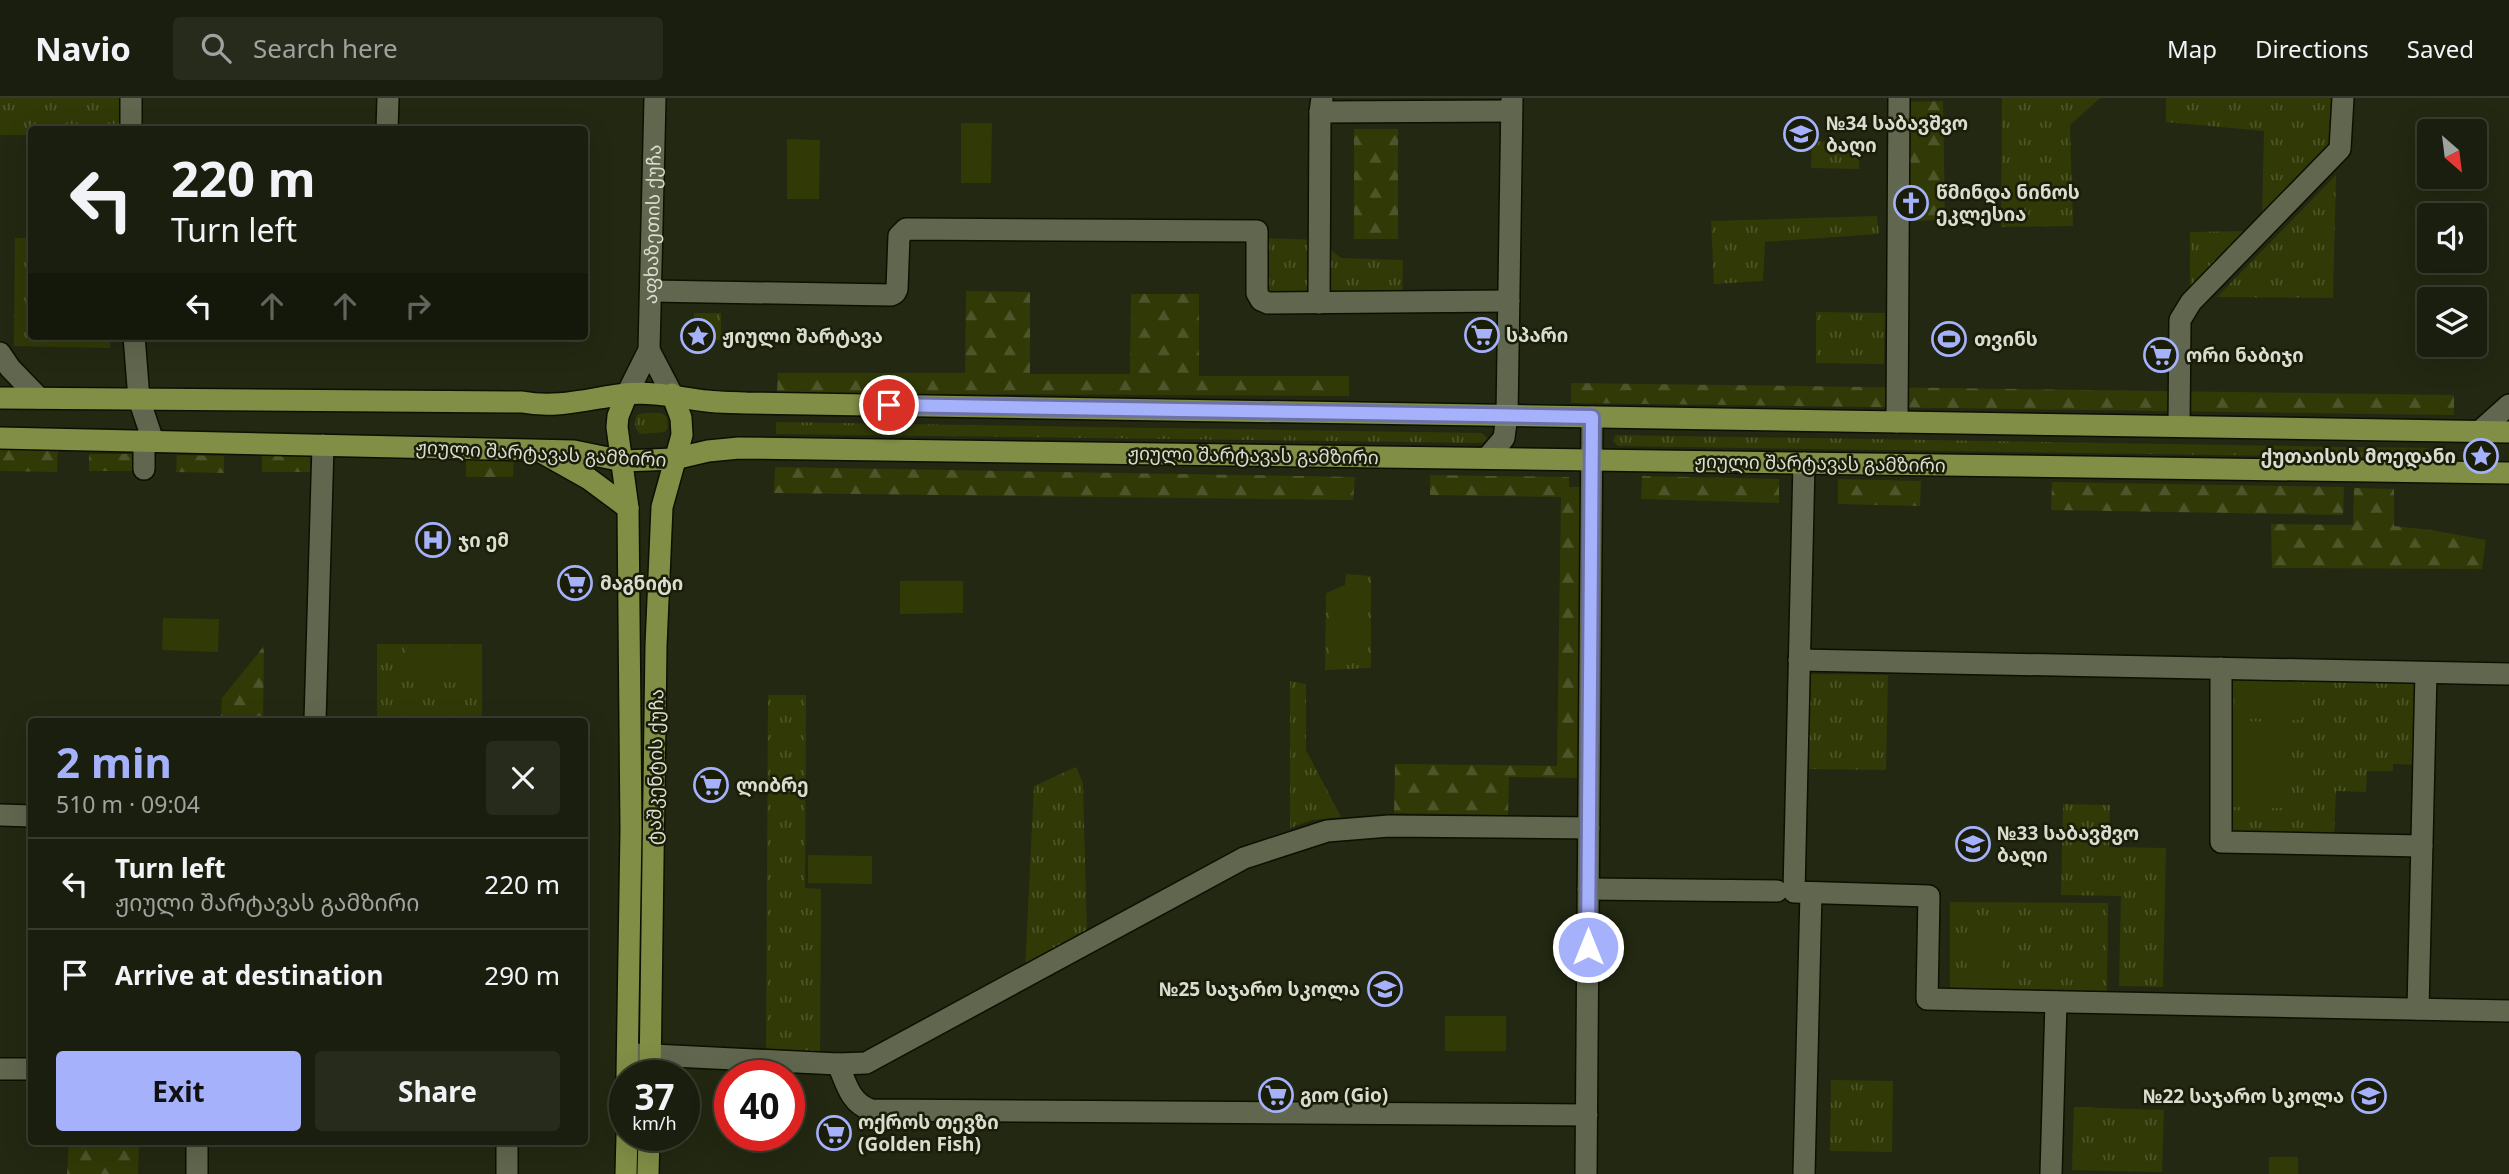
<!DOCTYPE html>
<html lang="en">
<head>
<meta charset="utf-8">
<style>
	body { margin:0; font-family:"Noto Sans","Noto Sans Georgian",sans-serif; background:#272b1c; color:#f1f3f6; height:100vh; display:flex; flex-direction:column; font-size:26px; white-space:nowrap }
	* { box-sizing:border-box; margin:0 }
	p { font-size:23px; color:#9fa29e }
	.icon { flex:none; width:38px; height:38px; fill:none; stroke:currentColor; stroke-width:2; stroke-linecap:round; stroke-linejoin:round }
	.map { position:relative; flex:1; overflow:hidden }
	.side { position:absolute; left:28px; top:620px; width:560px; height:427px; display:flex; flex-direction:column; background:#1a1e0e; border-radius:7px; box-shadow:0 7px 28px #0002,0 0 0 2px #383c2e }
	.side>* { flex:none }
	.banner { position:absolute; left:28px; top:28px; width:560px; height:214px; border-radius:7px; box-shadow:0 7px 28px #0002,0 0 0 2px #383c2e; background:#1a1e0e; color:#f1f3f6; overflow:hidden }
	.needle { width:46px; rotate:152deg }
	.tools { position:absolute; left:2417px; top:21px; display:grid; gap:14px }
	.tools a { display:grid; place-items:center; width:70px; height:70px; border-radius:7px; background:#1a1e0e; box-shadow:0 7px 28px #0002,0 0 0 2px #383c2e; font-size:35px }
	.speed { position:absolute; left:609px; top:962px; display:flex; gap:14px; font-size:35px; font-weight:700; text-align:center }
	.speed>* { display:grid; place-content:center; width:91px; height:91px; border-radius:50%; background:#1a1e0e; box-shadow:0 7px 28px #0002,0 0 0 2px #383c2e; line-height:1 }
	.speed small { font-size:18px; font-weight:400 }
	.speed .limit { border:10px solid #d22; background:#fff; color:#111 }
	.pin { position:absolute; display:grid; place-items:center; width:60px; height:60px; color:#fff; margin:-30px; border:4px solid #fff; border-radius:50%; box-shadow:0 2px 7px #0007 }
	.me { position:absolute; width:77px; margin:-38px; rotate:0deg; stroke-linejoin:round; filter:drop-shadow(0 0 5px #0008) }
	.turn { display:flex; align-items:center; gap:24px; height:147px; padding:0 28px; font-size:32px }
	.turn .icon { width:91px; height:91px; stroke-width:2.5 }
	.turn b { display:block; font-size:49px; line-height:60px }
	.lanes { display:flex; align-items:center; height:66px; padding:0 28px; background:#0003; justify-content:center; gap:35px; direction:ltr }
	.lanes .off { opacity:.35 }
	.round { display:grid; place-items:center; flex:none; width:74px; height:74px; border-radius:7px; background:#272b1c }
	.headline { display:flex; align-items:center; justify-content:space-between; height:119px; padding:0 28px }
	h1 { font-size:42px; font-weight:700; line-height:52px; color:#a6b1fc }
	.action { display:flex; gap:14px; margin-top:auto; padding:14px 28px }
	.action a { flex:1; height:80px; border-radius:7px; background:#a6b1fc; color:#111; font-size:28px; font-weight:700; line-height:80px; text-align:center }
	.action a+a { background:#272b1c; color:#f1f3f6 }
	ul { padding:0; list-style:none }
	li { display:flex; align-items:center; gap:21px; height:91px; padding:0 28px; border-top:2px solid #383c2e }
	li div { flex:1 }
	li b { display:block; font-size:26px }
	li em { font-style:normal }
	header { display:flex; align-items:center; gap:42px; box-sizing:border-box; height:98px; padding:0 35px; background:#1a1e0e; border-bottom:2px solid #383c2e }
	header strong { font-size:33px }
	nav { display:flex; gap:38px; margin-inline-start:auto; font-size:24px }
	.search { width:490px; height:63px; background:#272b1c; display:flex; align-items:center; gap:18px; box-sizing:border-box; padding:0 24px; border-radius:7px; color:#9fa29e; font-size:26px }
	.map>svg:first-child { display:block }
</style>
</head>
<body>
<header>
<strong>Navio</strong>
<div class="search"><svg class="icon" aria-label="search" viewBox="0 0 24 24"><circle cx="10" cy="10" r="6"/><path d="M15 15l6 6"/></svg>Search here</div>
<nav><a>Map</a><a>Directions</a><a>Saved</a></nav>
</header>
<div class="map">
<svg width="2509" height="1076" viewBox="0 0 2509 1076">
	<defs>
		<pattern id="grass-tufts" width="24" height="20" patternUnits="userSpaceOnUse" patternTransform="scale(1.75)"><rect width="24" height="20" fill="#313907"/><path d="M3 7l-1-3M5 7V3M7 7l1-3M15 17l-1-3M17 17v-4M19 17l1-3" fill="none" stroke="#4e552a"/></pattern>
		<pattern id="forest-firs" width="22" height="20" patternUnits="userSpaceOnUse" patternTransform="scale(1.75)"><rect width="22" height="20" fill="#313907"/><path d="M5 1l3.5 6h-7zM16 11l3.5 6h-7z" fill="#4e552a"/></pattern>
	</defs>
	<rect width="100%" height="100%" fill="#232812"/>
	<g fill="url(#grass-tufts)">
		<polygon points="0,0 125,0 125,31 32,32 31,37 0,37"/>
		<polygon points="2002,0 2100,0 2070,27 2073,128 2001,129"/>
		<polygon points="2166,0 2335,0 2333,53 2262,117 2264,33 2166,24"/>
		<polygon points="1812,43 1860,45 1859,71 1811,70"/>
		<polygon points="2336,77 2333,200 2217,199"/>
		<polygon points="1877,118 1879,136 1765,144 1763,183 1714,186 1711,123"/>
		<polygon points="2253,133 2190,198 2190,134"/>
		<polygon points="15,140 31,140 32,238 110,238 110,250 14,248"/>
		<polygon points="1265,140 1318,142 1341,160 1403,162 1402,200 1274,201 1265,192"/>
		<polygon points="1816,214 1885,215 1884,266 1816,265"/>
		<rect x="694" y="215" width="27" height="27"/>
		<path d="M643,315H662L667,319L668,329L665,334L640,336C634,330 634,325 637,317Z"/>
		<polygon points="776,324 1482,335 1487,340 1486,343 1481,345 776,336"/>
		<polygon points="1619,337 2346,349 2346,359 1618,348 1613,343 1615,338"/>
		<polygon points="2357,349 2426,350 2429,351 2431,356 2426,359 2357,359"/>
		<polygon points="1346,476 1371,478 1371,570 1325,572 1326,495 1345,487"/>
		<rect x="377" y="546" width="105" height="77"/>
		<polygon points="1804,576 1888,577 1886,672 1802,671"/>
		<polygon points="2232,578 2421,583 2419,667 2393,666 2393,673 2367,673 2366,694 2336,693 2334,739 2228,736"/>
		<polygon points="1290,583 1306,586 1306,652 1341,719 1312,722 1290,730"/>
		<polygon points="768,597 806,597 805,790 821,791 820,962 766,962"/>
		<polygon points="1076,669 1083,685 1087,838 1025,872 1034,688"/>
		<polygon points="2063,706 2110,707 2109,749 2166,750 2163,889 2119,888 2121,798 2061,797"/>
		<polygon points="1950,804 2108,805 2107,899 1950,898"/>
		<polygon points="1831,982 1893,983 1892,1054 1830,1053"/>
		<polygon points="2074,1009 2164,1012 2162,1074 2072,1072"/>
	</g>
	<g fill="url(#forest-firs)">
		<polygon points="1943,3 1945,122 1904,123 1902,4"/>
		<rect x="1354" y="31" width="44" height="110"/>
		<polygon points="966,193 1030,194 1030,276 1130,276 1131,196 1199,196 1199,278 1349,278 1349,298 777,295 778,275 965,275"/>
		<polygon points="1571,285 2454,297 2454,317 1571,305"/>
		<polygon points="0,351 58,352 57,374 0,373"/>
		<rect x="89" y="356" width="48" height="17"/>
		<polygon points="177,357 224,358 224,375 176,374"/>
		<rect x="262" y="357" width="48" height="17"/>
		<polygon points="466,361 514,362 513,379 466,379"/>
		<polygon points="775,369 1355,379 1353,402 774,395"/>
		<polygon points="1430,377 1569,379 1569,389 1583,389 1578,680 1509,679 1508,717 1394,715 1395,666 1557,668 1561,399 1430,397"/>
		<polygon points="1642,378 1779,381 1779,405 1641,401"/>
		<polygon points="1838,381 1921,383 1920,408 1838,406"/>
		<polygon points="2052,384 2344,389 2343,417 2051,412"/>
		<polygon points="2354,390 2394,391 2394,428 2431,432 2486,442 2482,471 2272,470 2271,426 2353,427"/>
		<polygon points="264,548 263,623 221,623 222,600"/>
		<polygon points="69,1043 139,1043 138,1076 67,1076"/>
	</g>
	<g fill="#313907">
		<polygon points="961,25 992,25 991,85 961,85"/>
		<polygon points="787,41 820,42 819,101 787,101"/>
		<polygon points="900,483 963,483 963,515 900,516"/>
		<polygon points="1330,495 1364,495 1364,564 1330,565"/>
		<polygon points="163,520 219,521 218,554 162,552"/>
		<polygon points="407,547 477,549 476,585 406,583"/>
		<polygon points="2235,582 2303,584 2302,622 2234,620"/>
		<polygon points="2233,623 2285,624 2283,710 2231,709"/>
		<polygon points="808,757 872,758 872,786 808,785"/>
		<polygon points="1968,819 2003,820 2001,889 1966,888"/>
		<rect x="1445" y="918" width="61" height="35"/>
		<rect x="2269" y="1059" width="29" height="17"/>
	</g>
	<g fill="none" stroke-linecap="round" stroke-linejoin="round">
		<g stroke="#0d1000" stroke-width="24">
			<g id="minor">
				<polyline points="131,0 131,32"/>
				<polyline points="1320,14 1511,13"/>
				<polyline points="387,32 388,0"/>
				<polyline points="651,193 891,197 895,195 897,191 899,138 906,131 1257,133 1257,195 1261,202 1268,205 1509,203"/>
				<polyline points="1319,205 1320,14 1322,0"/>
				<polyline points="134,238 139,301 153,343"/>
				<polyline points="649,252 672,296"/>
				<polyline points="0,255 10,270 39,300"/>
				<path id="s1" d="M627,296L649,252L655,0"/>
				<polyline points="1897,324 1899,0"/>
				<polyline points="2179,328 2180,222 2191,204 2340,51 2343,0"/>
				<polyline points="2480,333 2509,307"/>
				<polyline points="144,343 144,371"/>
				<polyline points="1487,360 1504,340 1507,317 1512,0"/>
				<polyline points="1804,365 1794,794 1929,798 1927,901 2509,913"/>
				<polyline points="1799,562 2509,576"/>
				<polyline points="2221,570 2221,744 2422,748"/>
				<polyline points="315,623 323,347"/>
				<polyline points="0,717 32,718"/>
				<polyline points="1588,791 1777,793"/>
				<polyline points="2418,911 2426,575"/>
				<polyline points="633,956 838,966 866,965 1244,760 1327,733 1389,728 1589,730"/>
				<path d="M838,966C846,985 850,1005 871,1012L1587,1017"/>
				<polyline points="0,971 32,971"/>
				<polyline points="197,1043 197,1076"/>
				<polyline points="507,1076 507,1043"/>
				<polyline points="1586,1076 1592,319"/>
				<polyline points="1804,1076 1811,795"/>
				<polyline points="2051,1076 2056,904"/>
			</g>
		</g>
		<g stroke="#0d1000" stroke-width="24">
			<g id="major">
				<polyline points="627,296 618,318 617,329 628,410 631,733 627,978"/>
				<path d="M0,300L522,304C558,311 591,300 626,296C654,293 680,300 707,303C720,305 733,304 746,305L2509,334"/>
				<polyline points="0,340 574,353 623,363 674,361 708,353 739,350 2509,375"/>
				<polyline points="541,354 589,381 628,410"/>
				<polyline points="650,978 656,548 662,409 682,337 681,320 672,296"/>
				<polyline points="626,1076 627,1038"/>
				<polyline points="648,1076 649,1038"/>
			</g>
		</g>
		<use href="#minor" stroke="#61674e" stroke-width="21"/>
		<use href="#major" stroke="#808e46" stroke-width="21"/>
	</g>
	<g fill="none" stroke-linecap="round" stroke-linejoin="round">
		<g stroke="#6c73a4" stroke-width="18">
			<polyline id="route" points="889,307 1592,319 1588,849"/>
		</g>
		<use href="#route" stroke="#a6b1fc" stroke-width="12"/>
	</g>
	<defs>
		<g id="school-ring" transform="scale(1.75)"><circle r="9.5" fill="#1a1e09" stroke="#a6b1fc" stroke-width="1.5"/><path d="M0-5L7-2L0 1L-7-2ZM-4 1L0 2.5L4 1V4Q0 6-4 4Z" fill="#a6b1fc"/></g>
		<g id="church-ring" transform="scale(1.75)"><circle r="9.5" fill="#1a1e09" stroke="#a6b1fc" stroke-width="1.5"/><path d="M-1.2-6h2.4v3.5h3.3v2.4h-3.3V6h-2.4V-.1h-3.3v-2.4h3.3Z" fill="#a6b1fc"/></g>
		<g id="supermarket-ring" transform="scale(1.75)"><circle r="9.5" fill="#1a1e09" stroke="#a6b1fc" stroke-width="1.5"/><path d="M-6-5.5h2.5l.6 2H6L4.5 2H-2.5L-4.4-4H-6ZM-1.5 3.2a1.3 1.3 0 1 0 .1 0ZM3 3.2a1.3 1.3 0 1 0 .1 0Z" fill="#a6b1fc"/></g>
		<g id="sight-ring" transform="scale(1.75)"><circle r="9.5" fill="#1a1e09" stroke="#a6b1fc" stroke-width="1.5"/><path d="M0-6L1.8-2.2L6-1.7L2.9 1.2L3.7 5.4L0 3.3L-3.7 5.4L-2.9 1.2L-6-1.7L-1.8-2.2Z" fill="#a6b1fc"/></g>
		<g id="stadium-ring" transform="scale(1.75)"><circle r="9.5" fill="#1a1e09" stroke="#a6b1fc" stroke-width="1.5"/><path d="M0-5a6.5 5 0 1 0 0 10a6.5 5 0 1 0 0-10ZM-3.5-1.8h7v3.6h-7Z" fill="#a6b1fc"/></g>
		<g id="hospital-ring" transform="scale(1.75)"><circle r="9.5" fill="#1a1e09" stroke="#a6b1fc" stroke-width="1.5"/><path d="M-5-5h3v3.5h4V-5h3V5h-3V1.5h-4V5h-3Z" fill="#a6b1fc"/></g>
	</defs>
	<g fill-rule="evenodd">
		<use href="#school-ring" x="1801" y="36"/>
		<use href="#church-ring" x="1911" y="105"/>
		<use href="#supermarket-ring" x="1482" y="237"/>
		<use href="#sight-ring" x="698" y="238"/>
		<use href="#stadium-ring" x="1949" y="241"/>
		<use href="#supermarket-ring" x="2161" y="257"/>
		<use href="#sight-ring" x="2481" y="358"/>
		<use href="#hospital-ring" x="433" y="442"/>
		<use href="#supermarket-ring" x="575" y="485"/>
		<use href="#supermarket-ring" x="711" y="687"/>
		<use href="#school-ring" x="1973" y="746"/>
		<use href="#school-ring" x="1385" y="891"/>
		<use href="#supermarket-ring" x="1276" y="997"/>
		<use href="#school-ring" x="2369" y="998"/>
		<use href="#supermarket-ring" x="834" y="1035"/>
	</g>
	<g text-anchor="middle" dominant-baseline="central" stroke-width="5" stroke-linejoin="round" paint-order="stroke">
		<g font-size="19" font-weight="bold" fill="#d9dccf" stroke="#1a1e09" text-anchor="start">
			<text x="1826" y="25">№34 საბავშვო<tspan x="1826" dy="22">ბაღი</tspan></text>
			<text x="1936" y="94">წმინდა ნინოს<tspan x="1936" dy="22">ეკლესია</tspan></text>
			<text x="1506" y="237">სპარი</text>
			<text x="722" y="238">ჟიული შარტავა</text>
			<text x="1974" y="241">თვინს</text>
			<text x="2186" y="257">ორი ნაბიჯი</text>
			<text x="2456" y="358" text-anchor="end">ქუთაისის მოედანი</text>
			<text x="458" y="442">ჯი ემ</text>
			<text x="600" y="485">მაგნიტი</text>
			<text x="736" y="687">ლიბრე</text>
			<text x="1997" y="735">№33 საბავშვო<tspan x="1997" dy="22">ბაღი</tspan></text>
			<text x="1360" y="891" text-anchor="end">№25 საჯარო სკოლა</text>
			<text x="1300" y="997">გიო (Gio)</text>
			<text x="2344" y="998" text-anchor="end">№22 საჯარო სკოლა</text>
			<text x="858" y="1024">ოქროს თევზი<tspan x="858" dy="22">(Golden Fish)</tspan></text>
		</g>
		<g font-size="19" fill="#d9dccf" stroke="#1a1e09">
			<text stroke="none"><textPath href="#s1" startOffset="175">აფხაზეთის ქუჩა</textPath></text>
			<text transform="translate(541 355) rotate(3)">ჟიული შარტავას გამზირი</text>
			<text transform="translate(1253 357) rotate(1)">ჟიული შარტავას გამზირი</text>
			<text transform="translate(1820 365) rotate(1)">ჟიული შარტავას გამზირი</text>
			<text transform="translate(655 669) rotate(-89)">ტაშკენტის ქუჩა</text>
		</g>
	</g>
</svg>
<div class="tools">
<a><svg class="needle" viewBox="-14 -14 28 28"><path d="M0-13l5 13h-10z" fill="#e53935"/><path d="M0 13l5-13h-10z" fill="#9fa29e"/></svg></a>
<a><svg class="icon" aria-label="sound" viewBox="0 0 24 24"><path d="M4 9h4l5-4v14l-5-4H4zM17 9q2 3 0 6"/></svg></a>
<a><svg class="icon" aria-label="layers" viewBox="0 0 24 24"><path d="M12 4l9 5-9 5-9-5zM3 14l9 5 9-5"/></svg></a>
</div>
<div class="speed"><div>37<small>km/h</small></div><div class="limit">40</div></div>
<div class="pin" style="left:889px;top:307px;background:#d93025"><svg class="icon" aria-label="arrive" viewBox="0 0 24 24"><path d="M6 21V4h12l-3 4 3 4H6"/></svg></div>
<svg class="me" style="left:1588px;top:849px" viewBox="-20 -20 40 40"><circle r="17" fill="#a6b1fc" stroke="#fff" stroke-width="3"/><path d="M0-11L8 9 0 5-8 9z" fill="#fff"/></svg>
<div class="banner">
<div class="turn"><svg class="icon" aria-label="left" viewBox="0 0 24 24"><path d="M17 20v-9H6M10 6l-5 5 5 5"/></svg><div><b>220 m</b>Turn left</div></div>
<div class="lanes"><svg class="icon" aria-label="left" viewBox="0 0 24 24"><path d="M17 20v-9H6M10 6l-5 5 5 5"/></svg><svg class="icon off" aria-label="ahead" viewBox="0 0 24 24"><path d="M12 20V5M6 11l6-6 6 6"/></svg><svg class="icon off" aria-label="ahead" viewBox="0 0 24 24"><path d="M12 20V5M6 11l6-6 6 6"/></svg><svg class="icon off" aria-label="right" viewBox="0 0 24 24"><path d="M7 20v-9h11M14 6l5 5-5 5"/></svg></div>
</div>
<section class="side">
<div class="headline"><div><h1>2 min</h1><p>510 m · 09:04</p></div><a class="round"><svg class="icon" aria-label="close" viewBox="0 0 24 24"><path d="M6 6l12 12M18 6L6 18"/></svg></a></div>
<ul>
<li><svg class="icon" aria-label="left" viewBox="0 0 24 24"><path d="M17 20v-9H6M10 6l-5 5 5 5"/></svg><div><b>Turn left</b><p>ჟიული შარტავას გამზირი</p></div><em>220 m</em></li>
<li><svg class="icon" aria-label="arrive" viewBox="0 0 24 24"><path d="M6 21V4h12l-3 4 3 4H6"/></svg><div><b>Arrive at destination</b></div><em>290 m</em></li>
</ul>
<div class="action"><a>Exit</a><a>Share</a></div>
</section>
</div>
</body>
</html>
